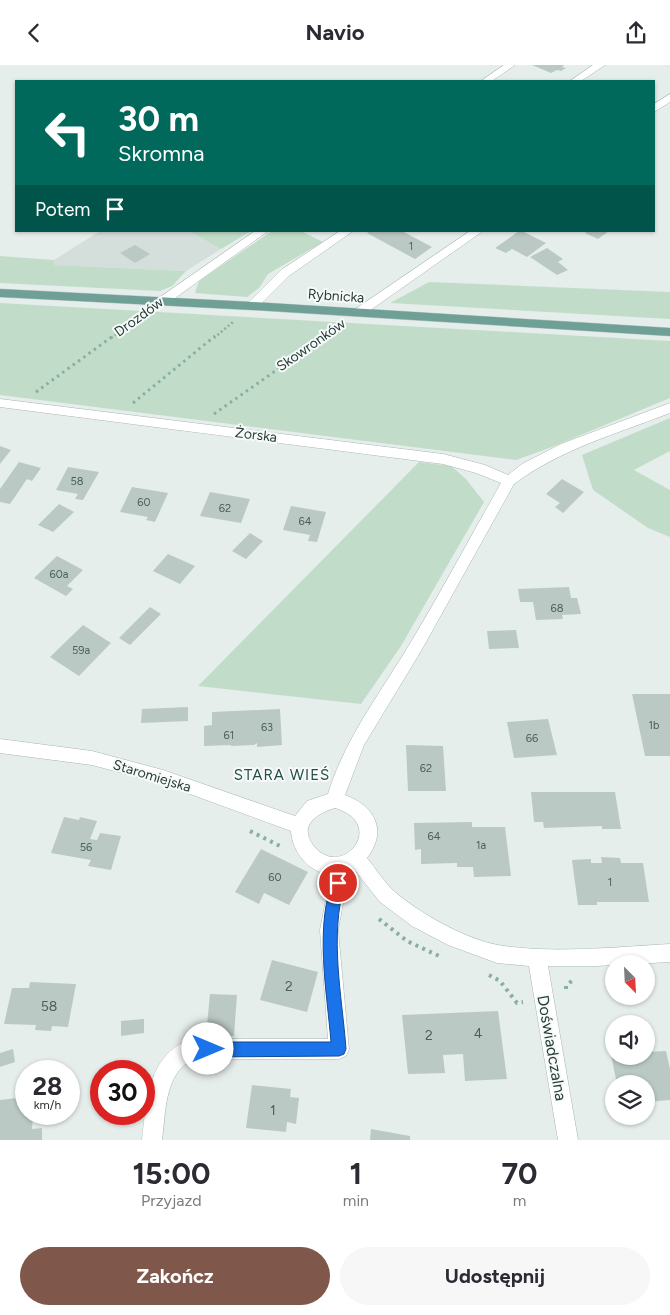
<!DOCTYPE html>
<html lang="pl">
<head>
<meta charset="utf-8">
<style>
	body { margin:0; font-family:Figtree,sans-serif; background:#f7f7f7; color:#2b2b33; height:100vh; display:flex; flex-direction:column; font-size:19px; white-space:nowrap }
	* { box-sizing:border-box; margin:0 }
	p { font-size:16px; color:#7c7c81 }
	.icon { flex:none; width:28px; height:28px; fill:none; stroke:currentColor; stroke-width:2; stroke-linecap:round; stroke-linejoin:round }
	.map { position:relative; height:1075px; overflow:hidden }
	.details { display:flex; flex-direction:column; background:#fff; flex:1 }
	.details>* { flex:none }
	.guide { position:absolute; left:15px; top:15px; width:640px; height:152px; border-radius:0px; box-shadow:0 1px 4px #0004; background:#00695c; color:#fff; overflow:hidden }
	.needle { width:32px; rotate:156deg }
	.controls { position:absolute; left:605px; top:890px; display:grid; gap:10px }
	.controls a { display:grid; place-items:center; width:50px; height:50px; border-radius:50%; background:#fff; box-shadow:0 1px 4px #0004; font-size:25px }
	.speed { position:absolute; left:15px; top:995px; display:flex; gap:10px; font-size:25px; font-weight:700; text-align:center }
	.speed>* { display:grid; place-content:center; width:65px; height:65px; border-radius:50%; background:#fff; box-shadow:0 1px 4px #0004; line-height:1 }
	.speed small { font-size:12px; font-weight:400 }
	.speed .limit { border:8px solid #d22; background:#fff; color:#111 }
	.pin { position:absolute; display:grid; place-items:center; width:42px; height:42px; color:#fff; margin:-21px; border:2px solid #fff; border-radius:50%; box-shadow:0 1px 5px #0007 }
	.me { position:absolute; width:55px; margin:-28px; rotate:90deg; stroke-linejoin:round; filter:drop-shadow(0 0 4px #0008) }
	.turn { display:flex; align-items:center; gap:18px; height:105px; padding:0 20px; font-size:22px }
	.turn .icon { width:65px; height:65px; stroke-width:2.5 }
	.turn b { display:block; font-size:35px; line-height:42px }
	.then { display:flex; align-items:center; height:48px; padding:0 20px; background:#0003; gap:10px; font-size:19px }
	.eta { display:flex; justify-content:space-evenly; align-items:center; height:85px; text-align:center }
	.eta b { font-size:30px; font-weight:700; line-height:35px }
	.button { display:flex; gap:10px; margin-top:auto; padding:10px 20px }
	.button a { flex:1; height:58px; border-radius:30px; background:#80584b; color:#fff; font-size:20px; font-weight:700; line-height:58px; text-align:center }
	.button a+a { background:#f7f7f7; color:#2b2b33 }
	header { display:flex; justify-content:space-between; align-items:center; height:65px; padding:0 20px; background:#fff; font-size:22px; font-weight:700 }
	.map>svg:first-child { display:block }
</style>
</head>
<body>
<header><svg class="icon" aria-label="back" viewBox="0 0 24 24"><path d="M15 5l-7 7 7 7"/></svg>Navio<svg class="icon" aria-label="share" viewBox="0 0 24 24"><path d="M12 15V3M7 8l5-5 5 5M5 13v7h14v-7"/></svg></header>
<div class="map">
<svg width="670" height="1075" viewBox="0 0 670 1075">
	<rect width="100%" height="100%" fill="#e6eeeb"/>
	<polygon fill="#d4deda" points="100,166 189,166 221,184 186,206 54,200 54,195"/>
	<g fill="#c1ddca">
		<polygon points="189,166 251,166 221,184"/>
		<polygon points="272,166 301,166 323,177 268,209 259,223 247,232 195,228 199,216"/>
		<polygon points="0,191 54,195 54,200 186,206 172,221 160,226 0,218"/>
		<polygon points="429,217 670,227 670,254 390,238"/>
		<polygon points="0,238 670,276 670,333 552,382 516,395 0,330"/>
		<polygon points="670,353 670,386 634,405 670,425 670,472 648,463 593,425 582,390"/>
		<polygon points="419,397 451,401 466,414 484,437 401,581 361,639 198,621"/>
	</g>
	<g fill="#bbc9c4">
		<polygon points="532,0 564,0 562,2 566,3 561,6 557,5 551,8"/>
		<polygon points="370,166 402,166 432,182 415,194 367,168"/>
		<polygon points="519,166 522,166 546,178 527,192 512,184 506,188 495,183"/>
		<polygon points="587,166 609,166 598,174 585,168"/>
		<polygon points="135,180 150,189 135,198 120,188"/>
		<polygon points="547,183 563,194 558,197 568,205 557,210 530,192"/>
		<polygon points="0,381 11,385 0,399"/>
		<polygon points="19,397 41,403 32,416 27,414 10,439 0,437 0,424"/>
		<polygon points="68,402 99,407 83,435 75,434 78,429 56,425"/>
		<polygon points="562,414 584,427 563,448 555,442 560,438 546,429"/>
		<polygon points="132,422 168,428 155,457 146,455 148,452 120,447"/>
		<polygon points="210,427 250,434 241,458 200,451"/>
		<polygon points="59,439 74,447 53,467 38,460"/>
		<polygon points="291,441 326,447 317,477 308,476 310,470 283,465"/>
		<polygon points="250,468 263,476 246,494 232,486"/>
		<polygon points="168,489 195,501 180,519 153,506"/>
		<polygon points="57,491 83,505 67,521 73,524 66,531 34,513"/>
		<polygon points="569,522 571,533 577,533 581,549 562,550 563,554 536,555 533,537 520,537 518,524"/>
		<polygon points="150,542 161,549 130,580 119,573"/>
		<polygon points="83,560 111,578 79,611 50,592"/>
		<polygon points="516,565 519,583 489,584 487,566"/>
		<polygon points="632,629 670,629 670,691 645,691"/>
		<polygon points="188,642 188,656 141,658 142,644"/>
		<polygon points="280,644 282,680 257,682 257,678 254,680 231,681 231,680 204,681 204,661 212,660 212,647"/>
		<polygon points="548,654 557,690 514,693 507,657"/>
		<polygon points="406,680 443,681 446,726 408,726"/>
		<polygon points="531,727 615,727 621,764 602,764 602,761 544,763 543,757 534,757"/>
		<polygon points="64,752 79,755 80,752 97,756 90,774 97,775 100,768 121,771 111,805 88,801 91,795 51,788"/>
		<polygon points="472,757 472,762 505,762 511,811 474,812 473,802 457,802 457,798 421,799 421,784 415,785 414,758"/>
		<polygon points="261,784 308,807 289,840 264,828 259,839 235,827"/>
		<polygon points="601,792 620,793 621,798 643,798 649,837 597,837 597,840 578,840 572,795 591,794 591,798 602,798"/>
		<polygon points="272,895 318,907 307,947 260,935"/>
		<polygon points="30,917 76,919 68,962 52,961 51,966 35,965 36,960 4,959 12,923 29,923"/>
		<polygon points="210,929 237,930 234,971 206,970"/>
		<polygon points="498,946 507,1014 465,1016 463,989 443,990 445,1008 408,1009 402,950"/>
		<polygon points="144,954 144,968 121,971 121,956"/>
		<polygon points="646,983 648,987 666,986 670,1004 670,1035 646,1037 646,1019 617,1019 611,990 614,989 614,991 646,991"/>
		<polygon points="13,984 15,997 0,1002 0,988"/>
		<polygon points="252,1020 291,1024 290,1032 299,1033 296,1059 287,1057 286,1067 246,1063"/>
		<polygon points="26,1032 26,1049 33,1049 32,1064 42,1063 42,1075 0,1075 0,1035"/>
		<polygon points="371,1064 410,1071 410,1075 370,1075"/>
	</g>
	<g fill="none" stroke-linecap="round" stroke-linejoin="round">
		<g stroke="#a9b6b2" stroke-width="1">
			<g id="minor">
				<polygon points="504,0 515,0 492,16 481,16"/>
				<polygon points="593,0 605,0 581,16 570,16"/>
				<polygon points="670,29 670,37 654,47 654,39"/>
				<polygon points="255,166 268,166 164,241 156,241 154,238 156,235"/>
				<polygon points="340,166 353,166 289,211 256,244 248,244 246,241 248,238 281,205"/>
				<polygon points="470,166 483,166 362,251 354,251 352,248 354,245"/>
				<path d="M0,334L443,389L485,400L508,410L522,399L561,379L670,338V348C616,369 561,384 514,419L421,586L364,680L345,730C375,741 388,766 367,793C376,804 384,817 394,826C419,848 465,874 498,880C550,889 617,882 670,879V897L596,901H548L578,1075H558L529,901L497,898L448,880L412,861L380,837L353,803L349,806L338,865L349,984L346,991L339,994H192C164,1011 166,1046 162,1075H142C147,1035 147,992 190,974H328L320,865L331,809C309,809 292,786 291,766L163,719L92,700L0,688V674L92,686L163,705L295,751L307,736L328,729C345,673 381,627 411,577C442,525 471,471 501,418L476,408L443,399L0,342ZM335,743C389,759 341,817 313,780C298,760 318,748 335,743Z"/>
			</g>
		</g>
		<g stroke="#c2c9c8" stroke-width="1">
			<polygon id="major" points="0,224 252,237 670,263 670,271 252,245 0,232"/>
		</g>
		<g stroke="#89afa5" stroke-width="2.5" stroke-dasharray="2 2.5" stroke-linecap="butt">
			<polyline points="111,273 140,252"/>
			<polyline points="214,273 233,257"/>
			<polyline points="323,273 338,262"/>
		</g>
		<g stroke="#89afa5" stroke-width="3" stroke-dasharray="2.5 4" stroke-linecap="butt">
			<polyline points="36,327 113,271"/>
			<polyline points="133,338 215,271"/>
			<polyline points="214,349 325,271"/>
		</g>
		<g stroke="#89afa5" stroke-width="4" stroke-dasharray="3 4.5" stroke-linecap="butt">
			<polyline points="250,766 282,782"/>
			<polyline points="379,854 407,876 439,891"/>
			<polyline points="489,910 500,916 517,938 523,937"/>
			<polyline points="566,924 566,921 574,914"/>
		</g>
		<use href="#minor" fill="#fff" fill-rule="evenodd"/>
		<use href="#major" fill="#6ea096" fill-rule="evenodd"/>
	</g>
	<path fill="#1a73e8" stroke="#114b97" d="M338,811L343,813L345,818C329,871 342,930 346,984L344,989L339,991L208,992L203,989L201,984L203,979L208,977H331C327,927 314,859 334,813Z"/>
	<g text-anchor="middle" dominant-baseline="central" stroke-width="4" stroke-linejoin="round" paint-order="stroke">
		<g font-size="11" fill="#4b625c">
			<text x="411" y="181">1</text>
			<text x="77" y="416">58</text>
			<text x="144" y="437">60</text>
			<text x="225" y="443">62</text>
			<text x="305" y="456">64</text>
			<text x="59" y="509">60a</text>
			<text x="557" y="543">68</text>
			<text x="81" y="585">59a</text>
			<text x="654" y="660">1b</text>
			<text x="267" y="662">63</text>
			<text x="229" y="670">61</text>
			<text x="532" y="673">66</text>
			<text x="426" y="703">62</text>
			<text x="434" y="771">64</text>
			<text x="481" y="780">1a</text>
			<text x="86" y="782">56</text>
			<text x="275" y="812">60</text>
			<text x="610" y="817">1</text>
		</g>
		<g font-size="14" fill="#263f3a" stroke="#f7faf9">
			<text transform="translate(336 231) rotate(4)">Rybnicka</text>
			<text transform="translate(139 252) rotate(-36)">Drozdów</text>
			<text transform="translate(311 280) rotate(-35)">Skowronków</text>
			<text transform="translate(256 370) rotate(7)">Żorska</text>
			<text transform="translate(152 711) rotate(17)">Staromiejska</text>
		</g>
		<g font-size="14" fill="#4b625c">
			<text x="289" y="921">2</text>
			<text x="49" y="941">58</text>
			<text x="478" y="968">4</text>
			<text x="429" y="970">2</text>
			<text x="273" y="1045">1</text>
		</g>
		<g font-size="15" letter-spacing="1" fill="#235048" stroke="#f7faf9">
			<text x="282" y="710">STARA WIEŚ</text>
		</g>
		<g font-size="16" fill="#263f3a" stroke="#f7faf9">
			<text transform="translate(552 983) rotate(80)">Doświadczalna</text>
		</g>
	</g>
</svg>
<div class="controls">
<a><svg class="needle" viewBox="-14 -14 28 28"><path d="M0-13l5 13h-10z" fill="#e53935"/><path d="M0 13l5-13h-10z" fill="#7c7c81"/></svg></a>
<a><svg class="icon" aria-label="sound" viewBox="0 0 24 24"><path d="M4 9h4l5-4v14l-5-4H4zM17 9q2 3 0 6"/></svg></a>
<a><svg class="icon" aria-label="layers" viewBox="0 0 24 24"><path d="M12 4l9 5-9 5-9-5zM3 14l9 5 9-5"/></svg></a>
</div>
<div class="speed"><div>28<small>km/h</small></div><div class="limit">30</div></div>
<div class="pin" style="left:338px;top:818px;background:#d93025"><svg class="icon" aria-label="arrive" viewBox="0 0 24 24"><path d="M6 21V4h12l-3 4 3 4H6"/></svg></div>
<svg class="me" style="left:208px;top:984px" viewBox="-20 -20 40 40"><circle r="19" fill="#fff"/><path d="M0-13L10 11 0 6-10 11z" fill="#1a73e8"/></svg>
<div class="guide">
<div class="turn"><svg class="icon" aria-label="left" viewBox="0 0 24 24"><path d="M17 20v-9H6M10 6l-5 5 5 5"/></svg><div><b>30 m</b>Skromna</div></div>
<div class="then">Potem<svg class="icon" aria-label="arrive" viewBox="0 0 24 24"><path d="M6 21V4h12l-3 4 3 4H6"/></svg></div>
</div>
</div>
<section class="details">
<div class="eta">
<div><b>15:00</b><p>Przyjazd</p></div>
<div><b>1</b><p>min</p></div>
<div><b>70</b><p>m</p></div>
</div>
<div class="button"><a>Zakończ</a><a>Udostępnij</a></div>
</section>
</body>
</html>
